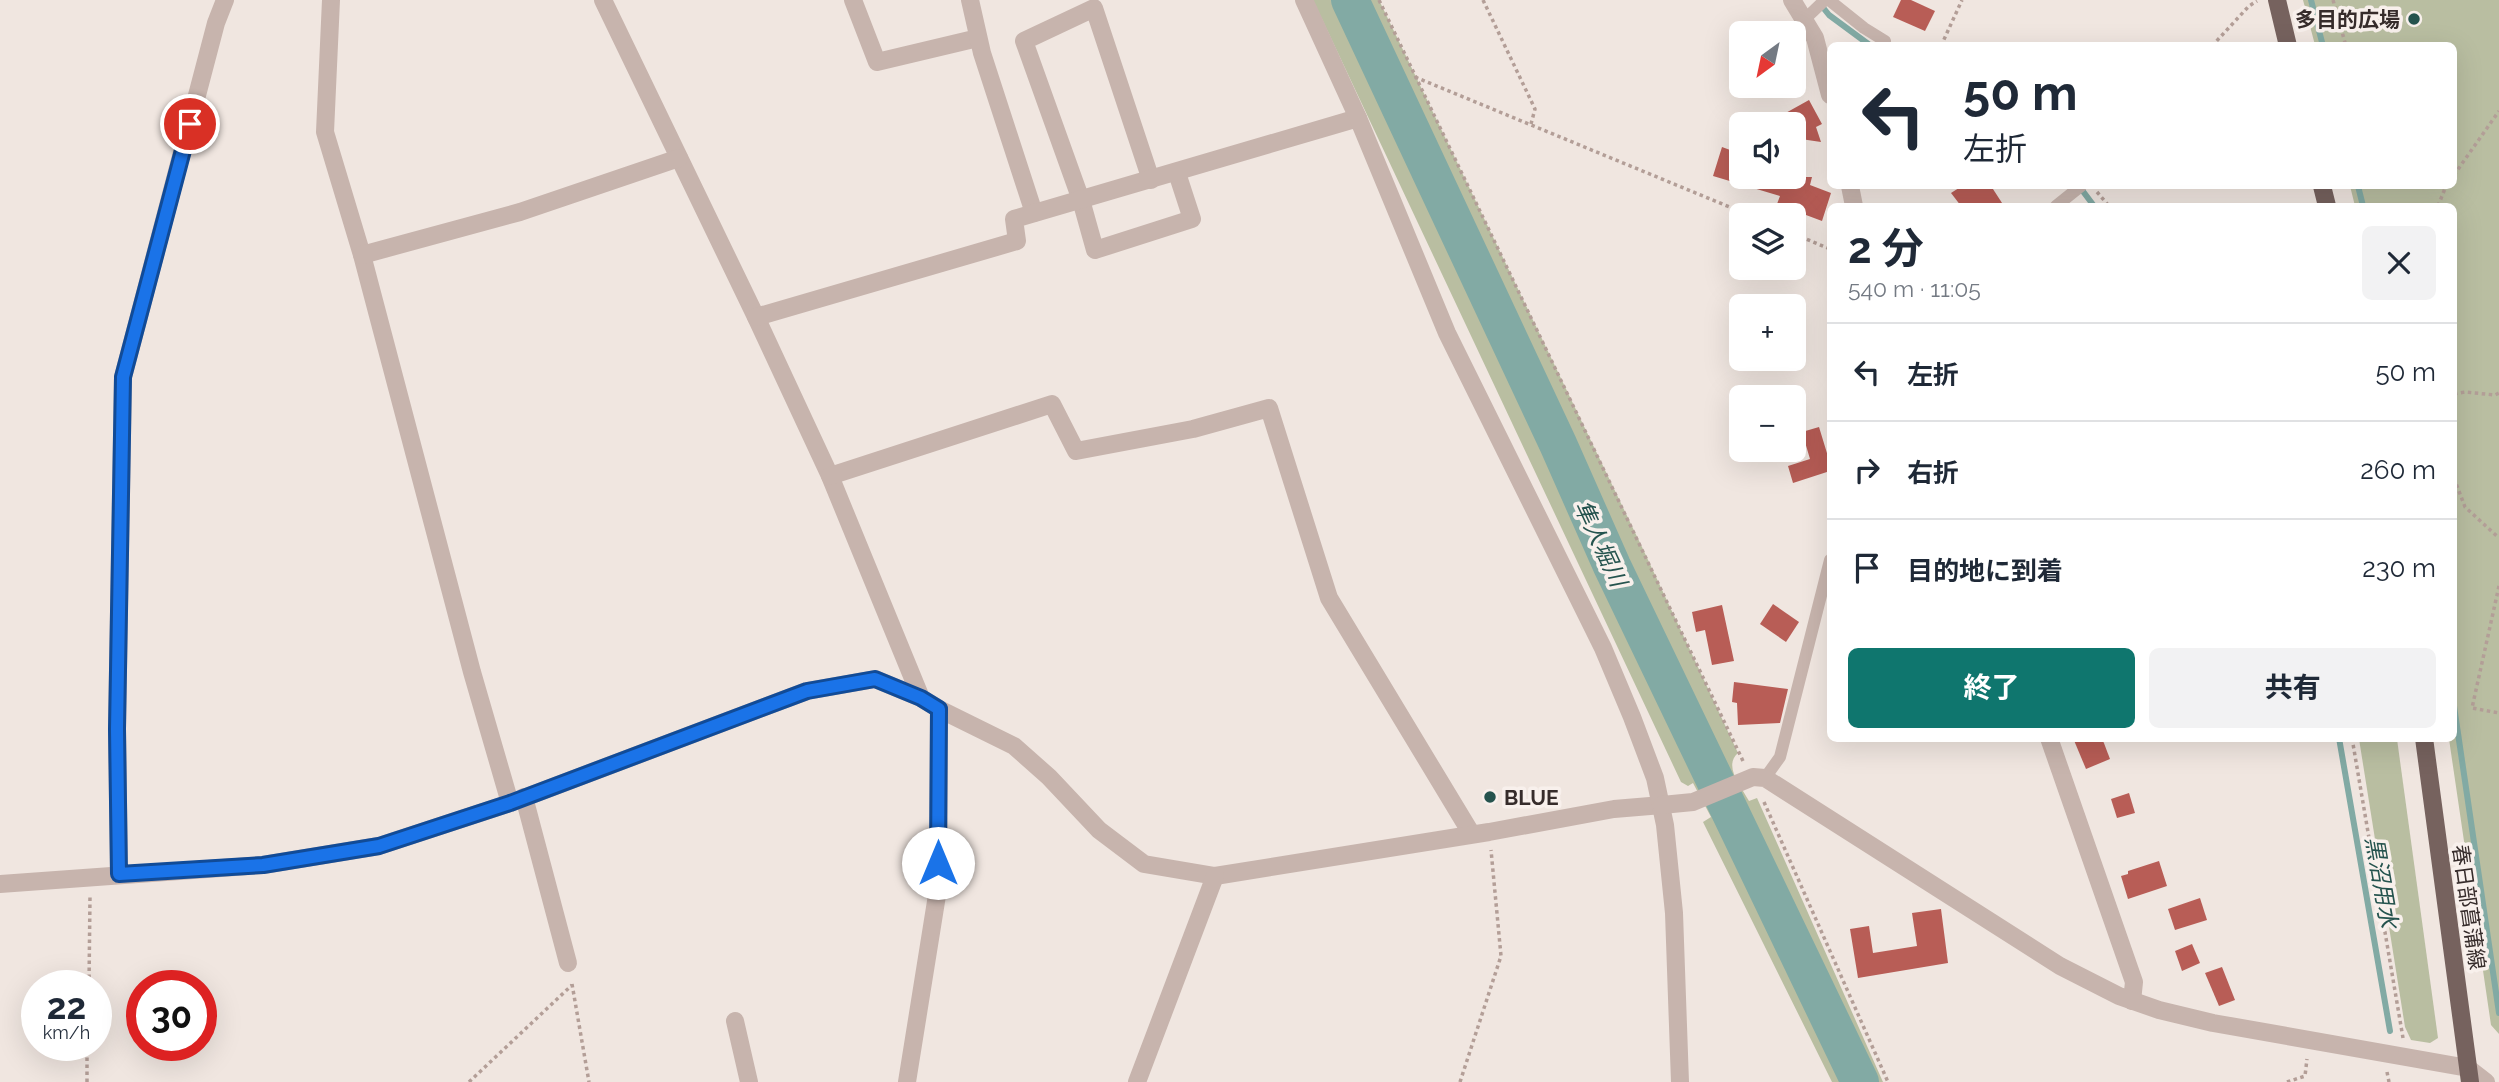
<!DOCTYPE html>
<html lang="ja">
<head>
<meta charset="utf-8">
<style>
	body { margin:0; font-family:Raleway,"Noto Sans JP",sans-serif; background:#f2f2f3; color:#1f2937; height:100vh; display:flex; flex-direction:column; font-size:26px; white-space:nowrap }
	* { box-sizing:border-box; margin:0 }
	p { font-size:23px; color:#747a83 }
	.icon { flex:none; width:38px; height:38px; fill:none; stroke:currentColor; stroke-width:2; stroke-linecap:round; stroke-linejoin:round }
	.map { position:relative; flex:1; overflow:hidden }
	.details { position:absolute; left:1827px; top:203px; width:630px; height:539px; display:flex; flex-direction:column; background:#fff; border-radius:10px; box-shadow:0 7px 28px #0002 }
	.details>* { flex:none }
	.guide { position:absolute; left:1827px; top:42px; width:630px; height:147px; border-radius:10px; box-shadow:0 7px 28px #0002; background:#fff; color:#1f2937; overflow:hidden }
	.needle { width:46px; rotate:213deg }
	.tools { position:absolute; left:1729px; top:21px; display:grid; gap:14px }
	.tools a { display:grid; place-items:center; width:77px; height:77px; border-radius:10px; background:#fff; box-shadow:0 7px 28px #0002; font-size:35px }
	.speed { position:absolute; left:21px; top:970px; display:flex; gap:14px; font-size:35px; font-weight:700; text-align:center }
	.speed>* { display:grid; place-content:center; width:91px; height:91px; border-radius:50%; background:#fff; box-shadow:0 7px 28px #0002; line-height:1 }
	.speed small { font-size:18px; font-weight:400 }
	.speed .limit { border:10px solid #d22; background:#fff; color:#111 }
	.pin { position:absolute; display:grid; place-items:center; width:60px; height:60px; color:#fff; margin:-30px; border:4px solid #fff; border-radius:50%; box-shadow:0 2px 7px #0007 }
	.me { position:absolute; width:77px; margin:-38px; rotate:0deg; stroke-linejoin:round; filter:drop-shadow(0 0 5px #0008) }
	.turn { display:flex; align-items:center; gap:24px; height:147px; padding:0 21px; font-size:32px }
	.turn .icon { width:91px; height:91px; stroke-width:2.5 }
	.turn b { display:block; font-size:49px; line-height:60px }
	.round { display:grid; place-items:center; flex:none; width:74px; height:74px; border-radius:10px; background:#f2f2f3 }
	.overview { display:flex; align-items:center; justify-content:space-between; height:119px; padding:0 21px }
	h1 { font-size:42px; font-weight:700; line-height:52px }
	.action { display:flex; gap:14px; margin-top:auto; padding:14px 21px }
	.action a { flex:1; height:80px; border-radius:10px; background:#0f766e; color:#fff; font-size:28px; font-weight:700; line-height:80px; text-align:center }
	.action a+a { background:#f2f2f3; color:#1f2937 }
	ul { padding:0; list-style:none }
	li { display:flex; align-items:center; gap:21px; height:98px; padding:0 21px; border-top:2px solid #e0e1e3 }
	li div { flex:1 }
	li b { display:block; font-size:26px }
	li em { font-style:normal }
	.map>svg:first-child { display:block }
</style>
</head>
<body>
<div class="map">
<svg width="2499" height="1082" viewBox="0 0 2499 1082">
	<rect width="100%" height="100%" fill="#f0e6e0"/>
	<g fill="#b9bea1">
		<polygon points="1313,0 1337,0 1360,48 1397,139 1845,1082 1832,1082 1703,822 1711,817 1693,783 1688,786 1681,782"/>
		<path d="M1361,0H1379L1642,547L1738,753C1723,766 1741,786 1749,801L1757,798L1883,1082H1871L1721,769L1612,527Z"/>
		<polygon points="2303,0 2499,0 2499,1034 2491,1025 2449,739 2454,738 2454,206 2355,206 2350,186 2454,186 2454,46 2315,45"/>
		<polygon points="2359,739 2397,739 2438,1038 2430,1043 2411,1040 2405,1027"/>
	</g>
	<g fill="none" stroke-linecap="round" stroke-linejoin="round">
		<g stroke="#82aaa4" stroke-width="6">
			<polyline points="2311,0 2323,46"/>
			<polyline points="1821,5 1829,15 1871,46"/>
			<polyline points="2079,186 2094,206"/>
			<polyline points="2358,186 2363,206"/>
			<polyline points="2454,706 2499,1013"/>
			<polyline points="2339,738 2390,1031"/>
		</g>
		<polyline stroke="#82aaa4" stroke-width="38" points="1350,0 1558,444 1612,566 1860,1082"/>
	</g>
	<g fill="#b85d56">
		<polygon points="1901,0 1911,0 1935,11 1925,31 1893,17"/>
		<polygon points="1809,100 1822,124 1816,127 1821,142 1794,138 1794,124 1766,124"/>
		<polygon points="1722,147 1741,154 1741,177 1812,177 1810,185 1831,193 1822,221 1777,204 1780,196 1713,176"/>
		<polygon points="1962,186 1991,186 2004,206 1961,206 1951,193"/>
		<polygon points="1819,427 1830,463 1830,471 1793,483 1788,466 1810,459 1802,432"/>
		<polygon points="1773,604 1799,622 1786,642 1760,624"/>
		<polygon points="1722,605 1734,661 1712,665 1705,630 1696,632 1692,612"/>
		<polygon points="1734,682 1788,689 1780,723 1738,725 1737,703 1732,702"/>
		<polygon points="2073,738 2102,738 2110,759 2086,769"/>
		<polygon points="2129,793 2135,813 2117,818 2111,799"/>
		<polygon points="2159,861 2167,886 2128,899 2121,876 2128,874 2128,871"/>
		<polygon points="2200,898 2207,920 2175,930 2168,909"/>
		<polygon points="1941,909 1948,963 1858,978 1850,929 1869,926 1873,953 1917,946 1912,913"/>
		<polygon points="2192,944 2200,963 2182,971 2175,951"/>
		<polygon points="2222,967 2235,1000 2219,1006 2205,973"/>
	</g>
	<g fill="none" stroke-linecap="round" stroke-linejoin="round">
		<g stroke="#b39e97" stroke-width="3.5" stroke-dasharray="3.5 3.5" stroke-linecap="butt">
			<polyline points="1379,0 1743,761"/>
			<polyline points="1483,0 1535,109 1531,124"/>
			<polyline points="2333,0 2346,46"/>
			<polyline points="1941,46 1962,0"/>
			<polyline points="2212,46 2249,6 2257,1"/>
			<polyline points="1415,77 1749,215"/>
			<polyline points="2454,175 2499,111"/>
			<polyline points="2097,192 2109,206"/>
			<polyline points="2438,206 2446,186"/>
			<polyline points="1794,234 1830,249"/>
			<polyline points="2454,394 2465,392 2495,395 2499,393"/>
			<polyline points="2454,478 2465,507 2499,538"/>
			<polyline points="2499,586 2472,708 2499,713"/>
			<polyline points="2352,738 2403,1038"/>
			<polyline points="1764,802 1888,1082"/>
			<polyline points="572,984 589,1082"/>
			<polyline points="89,985 90,896"/>
			<polyline points="2387,1072 2389,1082"/>
			<polyline points="87,1082 87,1045"/>
			<polyline points="469,1082 572,985"/>
			<polyline points="1460,1082 1501,956 1491,850"/>
			<polyline points="2287,1082 2305,1076 2307,1059"/>
		</g>
		<g stroke="#c7b4ad" stroke-width="12">
			<polyline points="1829,0 1864,28 1885,41"/>
			<polyline points="1805,19 1825,0"/>
			<polyline points="2056,206 2081,186"/>
			<polyline points="1765,778 1780,757 1830,560"/>
		</g>
		<g stroke="#c7b4ad" stroke-width="18">
			<polyline points="331,0 325,132 362,255 472,672 510,803"/>
			<polyline points="603,0 756,317 830,476 921,698"/>
			<polyline points="853,0 877,62 978,38"/>
			<polyline points="970,0 982,53 1034,213"/>
			<polyline points="1792,0 1815,38 1830,95"/>
			<polyline points="1151,180 1094,8 1024,41 1081,200 1095,250 1192,219 1177,173"/>
			<polyline points="1850,186 1854,206"/>
			<polyline points="362,255 520,212 679,158"/>
			<polyline points="756,317 1017,241 1014,219 1358,118"/>
			<polyline points="830,476 1052,404 1076,451 1193,429 1269,408 1329,598 1471,833"/>
			<polyline points="2049,738 2134,982 2132,1001"/>
			<polyline points="524,797 568,963"/>
			<polyline points="119,874 117,729 123,377 216,23 225,0"/>
			<polyline points="0,884 263,865 379,846 510,803 807,691 875,679 921,698 939,709 1014,746 1049,777 1099,830 1144,864 1215,876 1489,832 1614,809 1662,805"/>
			<polyline points="735,1021 749,1082"/>
			<polyline points="907,1082 938,889 939,709"/>
			<polyline points="1137,1082 1215,876"/>
		</g>
		<g stroke="#c7b4ad" stroke-width="18">
			<polyline points="1304,0 1358,118 1447,333 1603,648 1632,717 1655,778 1665,825 1674,913 1680,1082"/>
			<polyline points="1662,805 1693,802 1753,777 1765,778 2060,966 2119,996 2159,1010 2213,1023 2468,1068 2486,1082"/>
		</g>
		<g stroke="#76625e" stroke-width="18">
			<polyline points="2277,0 2288,46"/>
			<polyline points="2322,186 2327,206"/>
			<polyline points="2424,738 2470,1082"/>
		</g>
	</g>
	<g fill="none" stroke-linecap="round" stroke-linejoin="round">
		<g stroke="#114b97" stroke-width="18">
			<polyline id="route" points="190,124 123,377 117,729 119,874 263,865 379,846 510,803 807,691 875,679 921,698 939,709 938,863"/>
		</g>
		<use href="#route" stroke="#1a73e8" stroke-width="12"/>
	</g>
	<g fill="#25534e" stroke="#f8f0ec" stroke-width="2.5">
		<circle cx="2414" cy="19" r="7"/>
		<circle cx="1490" cy="797" r="7"/>
	</g>
	<g text-anchor="middle" dominant-baseline="central" stroke-width="7" stroke-linejoin="round" paint-order="stroke">
		<g font-size="21" font-weight="bold" fill="#362c2b" stroke="#f8f0ec" text-anchor="end">
			<text x="2400" y="19">多目的広場</text>
			<text x="1504" y="797" text-anchor="start">BLUE</text>
		</g>
		<g font-size="21" fill="#362c2b" stroke="#f8f0ec">
			<text transform="translate(2469 907) rotate(82)">春日部菖蒲線</text>
		</g>
		<g font-size="23" font-style="italic" fill="#25534e" stroke="#f8f0ec">
			<text transform="translate(1601 543) rotate(65)">隼人堀川</text>
			<text transform="translate(2382 882) rotate(80)">黒沼用水</text>
		</g>
	</g>
</svg>
<div class="tools">
<a><svg class="needle" viewBox="-14 -14 28 28"><path d="M0-13l5 13h-10z" fill="#e53935"/><path d="M0 13l5-13h-10z" fill="#747a83"/></svg></a>
<a><svg class="icon" aria-label="sound" viewBox="0 0 24 24"><path d="M4 9h4l5-4v14l-5-4H4zM17 9q2 3 0 6"/></svg></a>
<a><svg class="icon" aria-label="layers" viewBox="0 0 24 24"><path d="M12 4l9 5-9 5-9-5zM3 14l9 5 9-5"/></svg></a>
<a>+</a>
<a>−</a>
</div>
<div class="speed"><div>22<small>km/h</small></div><div class="limit">30</div></div>
<div class="pin" style="left:190px;top:124px;background:#d93025"><svg class="icon" aria-label="arrive" viewBox="0 0 24 24"><path d="M6 21V4h12l-3 4 3 4H6"/></svg></div>
<svg class="me" style="left:938px;top:863px" viewBox="-20 -20 40 40"><circle r="19" fill="#fff"/><path d="M0-13L10 11 0 6-10 11z" fill="#1a73e8"/></svg>
<div class="guide">
<div class="turn"><svg class="icon" aria-label="left" viewBox="0 0 24 24"><path d="M17 20v-9H6M10 6l-5 5 5 5"/></svg><div><b>50 m</b>左折</div></div>
</div>
<section class="details">
<div class="overview"><div><h1>2 分</h1><p>540 m · 11:05</p></div><a class="round"><svg class="icon" aria-label="close" viewBox="0 0 24 24"><path d="M6 6l12 12M18 6L6 18"/></svg></a></div>
<ul>
<li><svg class="icon" aria-label="left" viewBox="0 0 24 24"><path d="M17 20v-9H6M10 6l-5 5 5 5"/></svg><div><b>左折</b></div><em>50 m</em></li>
<li><svg class="icon" aria-label="right" viewBox="0 0 24 24"><path d="M7 20v-9h11M14 6l5 5-5 5"/></svg><div><b>右折</b></div><em>260 m</em></li>
<li><svg class="icon" aria-label="arrive" viewBox="0 0 24 24"><path d="M6 21V4h12l-3 4 3 4H6"/></svg><div><b>目的地に到着</b></div><em>230 m</em></li>
</ul>
<div class="action"><a>終了</a><a>共有</a></div>
</section>
</div>
</body>
</html>
